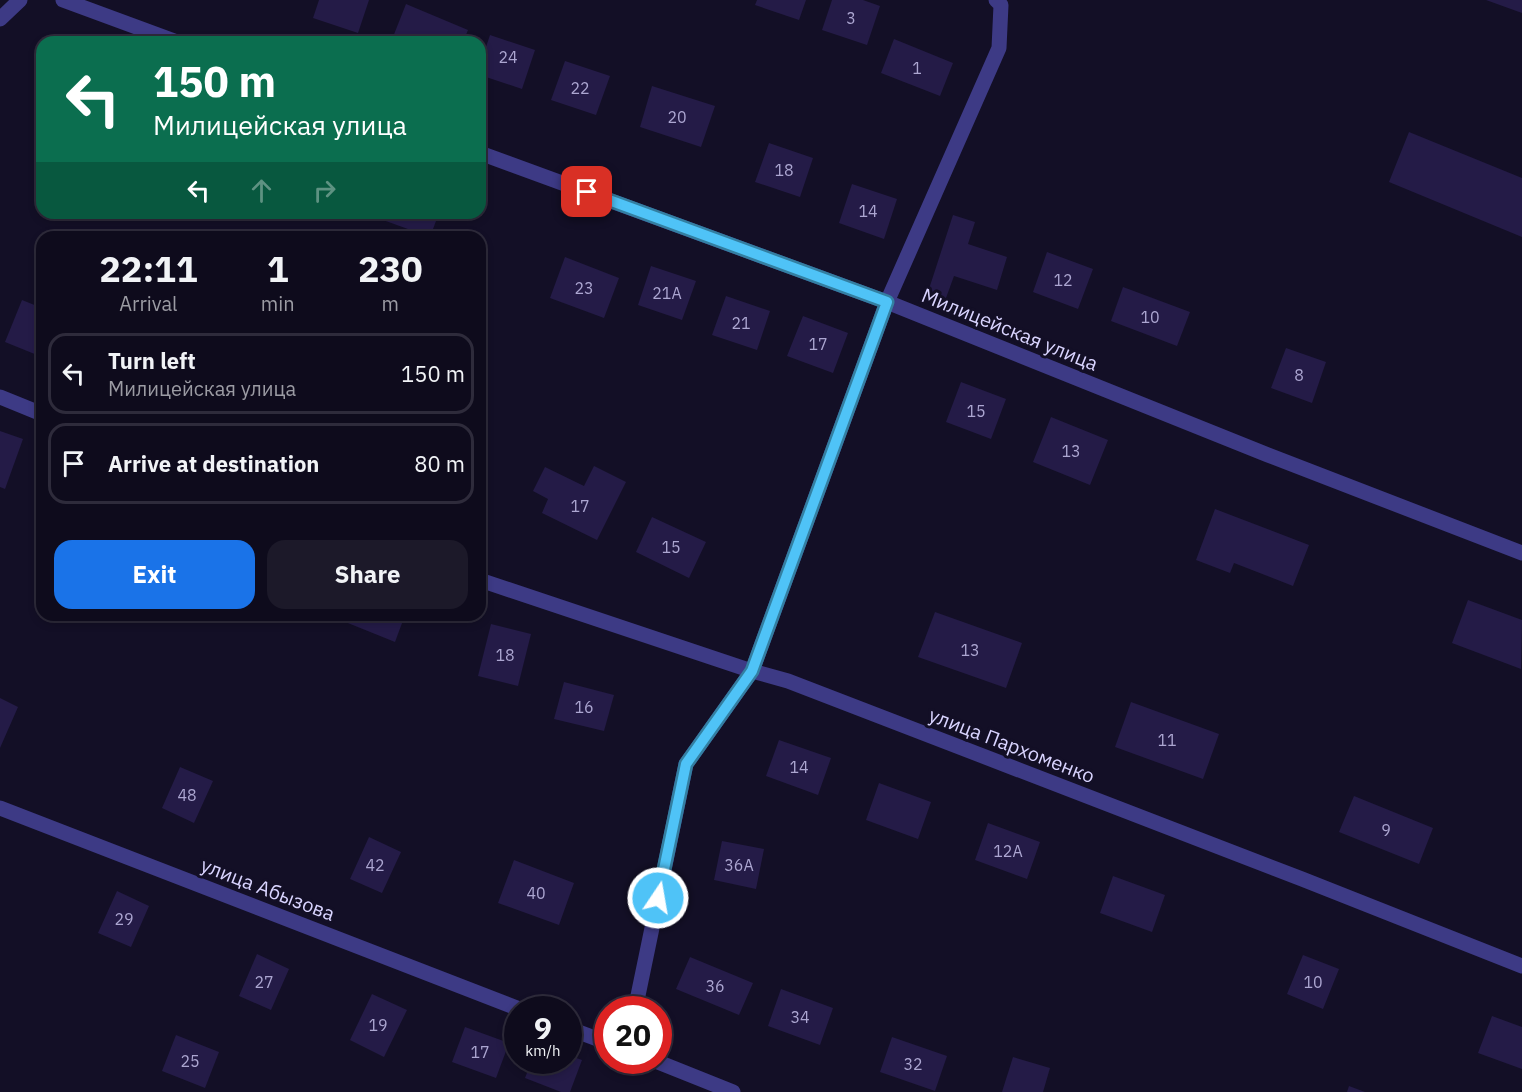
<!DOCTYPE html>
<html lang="en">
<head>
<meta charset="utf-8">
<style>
	body { margin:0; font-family:"IBM Plex Sans",sans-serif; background:#1c1929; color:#f1f3f6; height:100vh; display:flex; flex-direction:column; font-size:22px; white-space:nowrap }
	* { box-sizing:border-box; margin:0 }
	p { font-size:20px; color:#9b9ba3 }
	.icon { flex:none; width:33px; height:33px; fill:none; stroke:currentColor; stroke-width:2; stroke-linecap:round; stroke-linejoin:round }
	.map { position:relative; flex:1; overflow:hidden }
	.panel { position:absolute; left:36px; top:231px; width:450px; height:390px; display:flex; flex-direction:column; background:#0e0b1c; border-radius:18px; box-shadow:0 3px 9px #0003,0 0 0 2px #2e2b3b }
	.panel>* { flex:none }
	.hud { position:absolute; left:36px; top:36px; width:450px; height:183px; border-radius:18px; box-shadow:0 3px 9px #0003,0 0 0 2px #2e2b3b; background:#0b6e4f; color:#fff; overflow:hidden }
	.speed { position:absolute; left:504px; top:996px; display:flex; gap:12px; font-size:30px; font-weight:700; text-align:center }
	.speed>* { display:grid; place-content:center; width:78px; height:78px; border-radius:50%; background:#0e0b1c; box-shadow:0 3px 9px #0003,0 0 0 2px #2e2b3b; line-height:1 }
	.speed small { font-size:15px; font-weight:400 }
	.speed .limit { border:9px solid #d22; background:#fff; color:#111 }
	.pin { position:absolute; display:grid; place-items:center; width:51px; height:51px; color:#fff; margin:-26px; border-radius:12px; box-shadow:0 3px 9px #0006 }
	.me { position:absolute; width:66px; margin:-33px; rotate:12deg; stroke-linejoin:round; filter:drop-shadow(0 0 4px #0008) }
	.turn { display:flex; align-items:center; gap:21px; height:126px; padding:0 18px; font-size:27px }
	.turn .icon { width:78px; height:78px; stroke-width:2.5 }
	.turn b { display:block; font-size:42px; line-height:51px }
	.lanes { display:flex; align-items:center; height:57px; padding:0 18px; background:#0003; justify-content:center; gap:30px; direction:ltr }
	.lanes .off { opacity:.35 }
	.eta { display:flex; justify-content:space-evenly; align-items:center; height:102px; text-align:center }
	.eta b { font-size:36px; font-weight:700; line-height:42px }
	.action { display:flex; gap:12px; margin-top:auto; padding:12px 18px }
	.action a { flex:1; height:69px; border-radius:18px; background:#1a73e8; color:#fff; font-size:24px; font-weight:700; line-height:69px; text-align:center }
	.action a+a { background:#1c1929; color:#f1f3f6 }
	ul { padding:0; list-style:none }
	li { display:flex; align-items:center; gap:18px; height:81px; margin:0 12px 9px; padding:0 6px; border:3px solid #2e2b3b; border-radius:18px }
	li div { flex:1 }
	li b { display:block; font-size:22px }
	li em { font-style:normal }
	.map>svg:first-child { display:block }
</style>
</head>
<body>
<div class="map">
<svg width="1522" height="1092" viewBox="0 0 1522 1092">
	<rect width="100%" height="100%" fill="#130f26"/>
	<g fill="#241b47">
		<polygon points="319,0 369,0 358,33 313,18"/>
		<polygon points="757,0 806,0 799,20 755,5"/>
		<polygon points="832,0 863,0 880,6 867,45 822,30"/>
		<polygon points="1486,0 1522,0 1522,13"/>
		<polygon points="406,4 468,30 463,42 391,42"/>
		<polygon points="490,35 535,50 522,89 480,75 480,65"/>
		<polygon points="894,39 953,63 940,96 881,73"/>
		<polygon points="565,61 610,76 596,115 551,100"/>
		<polygon points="42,76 42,96 35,93"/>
		<polygon points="652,86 715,106 701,147 640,127"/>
		<polygon points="1409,132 1522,178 1522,237 1389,182"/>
		<polygon points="769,143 813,158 800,197 755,182"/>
		<polygon points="852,184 897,199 884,239 839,223"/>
		<polygon points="373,213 439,213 430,237 372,216"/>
		<polygon points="953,215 975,222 968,244 1007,257 997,290 954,276 946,298 928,292"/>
		<polygon points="1047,252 1093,269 1078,309 1033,292"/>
		<polygon points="565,257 619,278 604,318 550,298"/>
		<polygon points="651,266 696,281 682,320 638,305"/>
		<polygon points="1123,287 1190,312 1177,346 1111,321"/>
		<polygon points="726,296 770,311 757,350 712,335"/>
		<polygon points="22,300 42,308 42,357 5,342"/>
		<polygon points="803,316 848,333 833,373 787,356"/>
		<polygon points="1286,348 1326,362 1312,403 1271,388"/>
		<polygon points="961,382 1006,399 991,439 946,422"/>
		<polygon points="1051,417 1108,440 1090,485 1033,462"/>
		<polygon points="0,431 23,439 5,489 0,487"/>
		<polygon points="594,466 626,482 597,540 542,513 548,499 533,491 545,467 584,486"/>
		<polygon points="1215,509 1309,545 1293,586 1234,563 1230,573 1196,560"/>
		<polygon points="652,517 706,542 689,578 636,552"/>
		<polygon points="1468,600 1522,620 1521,669 1452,643"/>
		<polygon points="935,612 1022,643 1006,688 918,657"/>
		<polygon points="328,615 405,615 395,642"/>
		<polygon points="491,624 531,634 518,686 478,676"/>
		<polygon points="564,682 614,695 604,731 554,719"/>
		<polygon points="0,698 18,707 0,748"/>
		<polygon points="1131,702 1219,734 1203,779 1115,747"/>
		<polygon points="779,740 831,758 818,795 766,776"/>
		<polygon points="180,767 213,781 194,823 162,808"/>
		<polygon points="879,783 931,802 918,839 866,820"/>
		<polygon points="1354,796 1433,828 1419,864 1339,832"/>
		<polygon points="988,823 1040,842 1027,879 975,860"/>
		<polygon points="369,837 401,852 382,893 350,879"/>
		<polygon points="722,841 764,849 756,889 714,880"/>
		<polygon points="514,860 574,883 559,925 498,903"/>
		<polygon points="1113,876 1165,895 1152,932 1100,913"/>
		<polygon points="117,891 149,906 131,947 98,933"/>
		<polygon points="257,954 289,969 271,1010 239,996"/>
		<polygon points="1303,955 1339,969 1323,1009 1287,994"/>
		<polygon points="690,957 753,983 739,1015 676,989"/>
		<polygon points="781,989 833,1008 820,1045 768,1026"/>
		<polygon points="372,994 407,1010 384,1057 350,1040"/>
		<polygon points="1492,1016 1522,1027 1522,1069 1478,1053"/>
		<polygon points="465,1027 509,1043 496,1078 452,1062"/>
		<polygon points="176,1035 219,1052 205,1088 162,1071"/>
		<polygon points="892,1037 947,1056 935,1091 880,1072"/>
		<polygon points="568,1055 582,1060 570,1092 561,1092 525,1078 532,1060 568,1060"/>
		<polygon points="1013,1057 1050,1068 1043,1092 1002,1092"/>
		<polygon points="1349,1086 1365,1092 1347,1092"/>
	</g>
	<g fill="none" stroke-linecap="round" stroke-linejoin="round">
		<g stroke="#3d3a85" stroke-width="15">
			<polyline points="63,0 177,42"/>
			<polyline points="0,19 20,0"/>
			<polyline points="480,153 887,302 1268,455 1522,553"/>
			<polyline points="0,397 42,414"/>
			<polyline points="480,580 752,671 788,681 1302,879 1522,966"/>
			<polyline points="0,808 522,1010"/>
			<polyline points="635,1010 686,764 752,671 887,302 999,48 1001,5 996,0"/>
			<polyline points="568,1028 608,1043"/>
			<polyline points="653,1060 733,1092"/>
		</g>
	</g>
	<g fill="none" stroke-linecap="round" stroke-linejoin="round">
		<g stroke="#337fa1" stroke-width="15">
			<polyline id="route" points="587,192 887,302 752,671 686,764 658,898"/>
		</g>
		<use href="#route" stroke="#4fc3f7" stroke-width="10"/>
	</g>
	<g text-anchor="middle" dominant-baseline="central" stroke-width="6" stroke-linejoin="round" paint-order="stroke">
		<g font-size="16" fill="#aca6d1">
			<text x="851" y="18">3</text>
			<text x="508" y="57">24</text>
			<text x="917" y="68">1</text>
			<text x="580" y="88">22</text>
			<text x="677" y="117">20</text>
			<text x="784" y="170">18</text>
			<text x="868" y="211">14</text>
			<text x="1063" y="280">12</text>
			<text x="584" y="288">23</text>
			<text x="667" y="293">21А</text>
			<text x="1150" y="317">10</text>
			<text x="741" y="323">21</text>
			<text x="818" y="344">17</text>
			<text x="1299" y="375">8</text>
			<text x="976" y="411">15</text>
			<text x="1071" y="451">13</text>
			<text x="580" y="506">17</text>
			<text x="671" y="547">15</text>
			<text x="970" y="650">13</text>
			<text x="505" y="655">18</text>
			<text x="584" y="707">16</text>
			<text x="1167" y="740">11</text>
			<text x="799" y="767">14</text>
			<text x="187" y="795">48</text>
			<text x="1386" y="830">9</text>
			<text x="1008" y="851">12А</text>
			<text x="375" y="865">42</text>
			<text x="739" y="865">36А</text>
			<text x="536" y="893">40</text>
			<text x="124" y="919">29</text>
			<text x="264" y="982">27</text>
			<text x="1313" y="982">10</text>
			<text x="715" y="986">36</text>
			<text x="800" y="1017">34</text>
			<text x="378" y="1025">19</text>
			<text x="480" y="1052">17</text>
			<text x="190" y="1061">25</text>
			<text x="913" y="1064">32</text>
		</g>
		<g font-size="20" fill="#d9d4ff" stroke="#130f26">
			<text transform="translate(1010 329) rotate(22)">Милицейская улица</text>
			<text transform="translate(1012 745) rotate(21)">улица Пархоменко</text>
			<text transform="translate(268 889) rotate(21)">улица Абызова</text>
		</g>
	</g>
</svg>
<div class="speed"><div>9<small>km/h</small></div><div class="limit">20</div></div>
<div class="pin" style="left:587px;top:192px;background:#d93025"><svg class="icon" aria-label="arrive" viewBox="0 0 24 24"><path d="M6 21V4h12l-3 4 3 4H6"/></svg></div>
<svg class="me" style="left:658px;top:898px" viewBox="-20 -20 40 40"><circle r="17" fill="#4fc3f7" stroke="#fff" stroke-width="3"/><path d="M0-11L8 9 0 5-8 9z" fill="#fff"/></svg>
<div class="hud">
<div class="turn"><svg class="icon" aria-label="left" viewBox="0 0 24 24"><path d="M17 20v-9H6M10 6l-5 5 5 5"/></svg><div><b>150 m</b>Милицейская улица</div></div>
<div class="lanes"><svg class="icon" aria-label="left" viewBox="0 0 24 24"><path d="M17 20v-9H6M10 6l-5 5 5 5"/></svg><svg class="icon off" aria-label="ahead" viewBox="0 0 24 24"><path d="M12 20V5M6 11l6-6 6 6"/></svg><svg class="icon off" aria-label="right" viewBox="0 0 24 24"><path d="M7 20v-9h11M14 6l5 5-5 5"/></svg></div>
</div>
<section class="panel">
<div class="eta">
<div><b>22:11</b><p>Arrival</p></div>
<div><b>1</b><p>min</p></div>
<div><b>230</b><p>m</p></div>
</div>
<ul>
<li><svg class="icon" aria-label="left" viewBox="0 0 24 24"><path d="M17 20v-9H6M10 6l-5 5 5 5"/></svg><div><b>Turn left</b><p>Милицейская улица</p></div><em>150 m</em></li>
<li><svg class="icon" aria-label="arrive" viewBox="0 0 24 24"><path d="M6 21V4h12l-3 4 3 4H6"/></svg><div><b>Arrive at destination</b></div><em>80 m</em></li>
</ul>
<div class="action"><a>Exit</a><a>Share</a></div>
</section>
</div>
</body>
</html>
